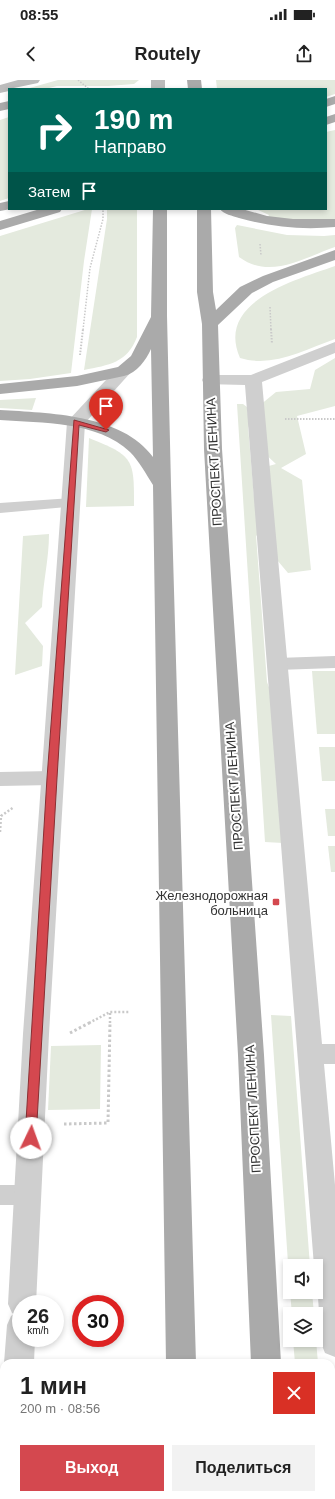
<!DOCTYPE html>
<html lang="ru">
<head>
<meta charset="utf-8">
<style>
	body { margin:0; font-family:Arial,sans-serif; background:#f2f2f2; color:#222; height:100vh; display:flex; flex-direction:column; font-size:15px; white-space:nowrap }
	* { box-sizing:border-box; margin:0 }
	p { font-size:13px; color:#767676 }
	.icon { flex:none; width:22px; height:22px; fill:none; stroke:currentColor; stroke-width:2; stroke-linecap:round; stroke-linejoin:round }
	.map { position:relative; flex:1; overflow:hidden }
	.side { position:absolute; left:0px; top:1279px; width:335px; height:140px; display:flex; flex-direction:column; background:#fff; border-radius:12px 12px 0 0; box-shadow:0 2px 6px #0003 }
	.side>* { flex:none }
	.hud { position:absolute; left:8px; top:8px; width:319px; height:122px; border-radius:0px; box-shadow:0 2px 6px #0003; background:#00695c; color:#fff; overflow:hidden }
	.buttons { position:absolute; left:283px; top:1179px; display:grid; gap:8px }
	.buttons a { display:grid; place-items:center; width:40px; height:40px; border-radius:0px; background:#fff; box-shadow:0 2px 6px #0003; font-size:20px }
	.speed { position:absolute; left:12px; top:1215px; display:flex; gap:8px; font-size:20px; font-weight:700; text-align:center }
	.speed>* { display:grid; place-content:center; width:52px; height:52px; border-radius:50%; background:#fff; box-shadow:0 2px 6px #0003; line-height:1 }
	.speed small { font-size:10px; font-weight:400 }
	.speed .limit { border:6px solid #d22; background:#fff; color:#111 }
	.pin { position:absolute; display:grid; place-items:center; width:34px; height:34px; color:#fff; margin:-41px -17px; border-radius:50% 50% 50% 0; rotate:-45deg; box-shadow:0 0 4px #0007 }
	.pin .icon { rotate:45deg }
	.me { position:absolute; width:44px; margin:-22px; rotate:3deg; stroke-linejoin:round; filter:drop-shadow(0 0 3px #0008) }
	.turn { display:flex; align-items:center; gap:14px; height:84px; padding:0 20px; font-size:18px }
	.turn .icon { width:52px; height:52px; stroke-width:2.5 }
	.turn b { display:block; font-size:28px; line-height:34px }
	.then { display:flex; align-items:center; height:38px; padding:0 20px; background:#0003; gap:8px; font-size:15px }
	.round { display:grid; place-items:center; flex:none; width:42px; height:42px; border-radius:0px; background:#f2f2f2 }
	.overview { display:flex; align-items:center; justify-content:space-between; height:68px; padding:0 20px }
	h1 { font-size:24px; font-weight:800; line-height:30px }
	.button { display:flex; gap:8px; margin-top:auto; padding:8px 20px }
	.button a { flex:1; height:46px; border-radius:0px; background:#d4484f; color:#fff; font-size:16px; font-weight:800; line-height:46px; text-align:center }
	.button a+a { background:#f2f2f2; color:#222 }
	.status { display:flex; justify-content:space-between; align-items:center; height:28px; padding:0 20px; background:#fff; direction:ltr }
	.status svg { height:11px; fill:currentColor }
	header { display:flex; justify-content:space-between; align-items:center; height:52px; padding:0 20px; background:#fff; font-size:18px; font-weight:800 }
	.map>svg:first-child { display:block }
</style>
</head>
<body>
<div class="status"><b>08:55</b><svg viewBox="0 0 49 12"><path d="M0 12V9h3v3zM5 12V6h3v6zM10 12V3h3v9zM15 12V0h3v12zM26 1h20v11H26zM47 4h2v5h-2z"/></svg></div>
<header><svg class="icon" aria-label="back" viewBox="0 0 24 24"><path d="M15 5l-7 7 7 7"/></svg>Routely<svg class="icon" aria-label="share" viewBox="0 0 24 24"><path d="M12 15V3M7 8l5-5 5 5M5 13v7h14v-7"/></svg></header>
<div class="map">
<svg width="335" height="1419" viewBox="0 0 335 1419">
	<rect width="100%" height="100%" fill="#fff"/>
	<g fill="#e4eade" fill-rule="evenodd">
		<polygon points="58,0 139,0 134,4 108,6 57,6 45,9 26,9"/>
		<polygon points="216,0 335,0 335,14 326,17 326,9 217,9"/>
		<polygon points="9,37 9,118 0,121 0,40"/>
		<polygon points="335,50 335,141 317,143 268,137 269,135 256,129 326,129 326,52"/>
		<polygon points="88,129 92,129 84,181 71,293 30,299 0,301 0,156"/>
		<path d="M107,129H137V257C127,283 109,285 84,290L107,139Z"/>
		<path d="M237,145L287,155L324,156L335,155V167C303,178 270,200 239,177L235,148Z"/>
		<path d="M335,186V259C304,270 273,288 240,278C215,221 296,200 335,186Z"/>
		<path d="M335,278V326L297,336L306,374L281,388L302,400L311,490L288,493L256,455L267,602L271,613L283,763L265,762L237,324H243L247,327L248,335L276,312L310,309L315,290ZM248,346L261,370L276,384L254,390V417Z"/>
		<polygon points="36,318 32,330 0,328 0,320"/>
		<path d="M89,358C134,376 134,379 134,426L86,427Z"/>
		<path d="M49,454C49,479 43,502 42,527L25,543L43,566L42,586L15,595L23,456Z"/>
		<polygon points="312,591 335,591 335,654 317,654"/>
		<polygon points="319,667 335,667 335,701 322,701"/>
		<polygon points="325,729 335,729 335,756 328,756"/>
		<polygon points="328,766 335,766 335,792 331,792"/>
		<polygon points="271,935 291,936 310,1186 290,1186 290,1212"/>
		<polygon points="101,965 100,1029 48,1030 51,966"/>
		<polygon points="290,1212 312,1212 314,1234 292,1234"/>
		<polygon points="293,1260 316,1260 318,1283 295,1283"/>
	</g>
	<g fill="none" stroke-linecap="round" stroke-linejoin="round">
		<g stroke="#c9c9c9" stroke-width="1.5" stroke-dasharray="1.5 1.5" stroke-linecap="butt">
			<polyline points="78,0 89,9"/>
			<polyline points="260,164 261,175"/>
			<polyline points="270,227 271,250"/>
			<polyline points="83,250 90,188 103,139 103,129"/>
		</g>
		<g stroke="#c9c9c9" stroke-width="2" stroke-dasharray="1.5 1.5" stroke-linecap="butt">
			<polyline points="271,249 272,264"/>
			<polyline points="80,275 83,249"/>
			<polyline points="285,339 335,339"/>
		</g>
		<g stroke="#c9c9c9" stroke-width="2.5" stroke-dasharray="2 2" stroke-linecap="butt">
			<polyline points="0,752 1,736 14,727"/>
			<polyline points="89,943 110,932 130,932"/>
			<polyline points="110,943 110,932"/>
		</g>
		<g stroke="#c9c9c9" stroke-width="3" stroke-dasharray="2.5 2.5" stroke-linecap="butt">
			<polyline points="70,953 91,942"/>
			<polyline points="64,1044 108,1043 110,942"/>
		</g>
		<g fill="#cfcfcf" fill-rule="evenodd">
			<polygon points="72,418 78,420 80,423 78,426 0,433 0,423"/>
			<polygon points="335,576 335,588 277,590 271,588 268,584 271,580 277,578"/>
			<polygon points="52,691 59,693 61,698 59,703 52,705 0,706 0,692"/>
			<polygon points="0,1105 28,1105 36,1108 40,1115 36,1122 28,1125 0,1125"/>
		</g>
		<g fill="#cfcfcf" fill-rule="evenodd">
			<polygon points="335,262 335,273 262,302 322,964 335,964 335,984 324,984 335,1105 335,1277 325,1273 321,1263 316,1186 314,1186 245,305 204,304 202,300 204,296 210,295 251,295"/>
			<polygon points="124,286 130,287 132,291 85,343 49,954 36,1224 21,1224 21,1258 35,1258 34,1283 4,1283 7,1245 11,1236 14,1234 12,1233 8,1224 23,954 67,342 118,287"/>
			<polygon points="4,1403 4,1415 27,1415 27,1419 0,1419 0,1407"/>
		</g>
		<g fill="#bcbcbc" fill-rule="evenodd">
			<polygon points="18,0 40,0 38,3 9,9 9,11 0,13 0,5"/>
			<rect x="151" y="0" width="14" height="9"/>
		</g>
		<g fill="#aaa" fill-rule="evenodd">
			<polygon points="187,0 201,0 202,9 188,9"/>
			<polygon points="335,16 335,24 326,27 326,19"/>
			<polygon points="9,21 9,29 0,31 0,23"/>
			<polygon points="335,34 335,42 326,45 326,37"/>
			<polygon points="9,121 9,129 11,129 0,131 0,123"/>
			<polygon points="40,129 62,129 60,132 0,150 0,141"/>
			<path d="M153,129H167V236L171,405L196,1283H166L153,405C146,394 139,381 130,372C97,341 42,343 0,340V330C48,333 122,334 153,377L151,269C146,280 137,293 124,296L77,306L0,314V304L77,296L118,287L131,276L151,237Z"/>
			<polygon points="197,129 211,129 213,212 216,230 240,207 263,196 335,170 335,180 273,202 252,213 218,245 222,369 264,975 281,1283 251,1283 238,975 204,369 202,244 197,212"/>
			<path d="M220,129H242L267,136L293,139H335V147C302,150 271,147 239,138C233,136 223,134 220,129Z"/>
			<polygon points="168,1415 198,1415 199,1419 169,1419"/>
			<rect x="258" y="1415" width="30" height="4"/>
		</g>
	</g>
	<polygon fill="#d4484f" stroke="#8a2f33" points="74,340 109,350 106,352 79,345 57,698 36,1058 35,1061 27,1061 25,1058 47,698"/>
	<rect fill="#d4484f" stroke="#fff" stroke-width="1.5" x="272" y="818" width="8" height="8" rx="2"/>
	<g text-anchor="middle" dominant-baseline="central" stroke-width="4" stroke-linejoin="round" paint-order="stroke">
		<g font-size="13" fill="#323232" stroke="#fff">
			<text transform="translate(214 382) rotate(-93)">ПРОСПЕКТ ЛЕНИНА</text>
			<text transform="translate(234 706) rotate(-94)">ПРОСПЕКТ ЛЕНИНА</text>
			<text transform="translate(253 1029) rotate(-93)">ПРОСПЕКТ ЛЕНИНА</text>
		</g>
		<g font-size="13" fill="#323232" stroke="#fff" text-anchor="end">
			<text x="268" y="815">Железнодорожная<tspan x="268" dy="15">больница</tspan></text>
		</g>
	</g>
</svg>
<div class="buttons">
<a><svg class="icon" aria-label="sound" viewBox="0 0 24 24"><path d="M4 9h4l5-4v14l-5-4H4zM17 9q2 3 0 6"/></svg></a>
<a><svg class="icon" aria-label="layers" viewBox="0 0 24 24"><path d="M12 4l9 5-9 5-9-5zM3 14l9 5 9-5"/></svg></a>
</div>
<div class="speed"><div>26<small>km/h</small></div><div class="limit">30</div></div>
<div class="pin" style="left:106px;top:350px;background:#d93025"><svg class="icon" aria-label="arrive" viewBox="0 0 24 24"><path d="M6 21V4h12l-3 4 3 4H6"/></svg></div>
<svg class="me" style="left:31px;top:1058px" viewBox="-20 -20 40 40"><circle r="19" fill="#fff"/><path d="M0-13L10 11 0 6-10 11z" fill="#d4484f"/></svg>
<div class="hud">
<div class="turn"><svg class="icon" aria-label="right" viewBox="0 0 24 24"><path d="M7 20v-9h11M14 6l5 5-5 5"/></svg><div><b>190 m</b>Направо</div></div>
<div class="then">Затем<svg class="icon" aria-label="arrive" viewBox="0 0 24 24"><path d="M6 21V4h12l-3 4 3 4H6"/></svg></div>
</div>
<section class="side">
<div class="overview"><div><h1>1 мин</h1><p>200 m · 08:56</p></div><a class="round" style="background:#d93025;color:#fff"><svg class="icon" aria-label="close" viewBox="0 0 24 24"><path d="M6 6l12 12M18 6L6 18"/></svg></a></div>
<div class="button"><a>Выход</a><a>Поделиться</a></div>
</section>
</div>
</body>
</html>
